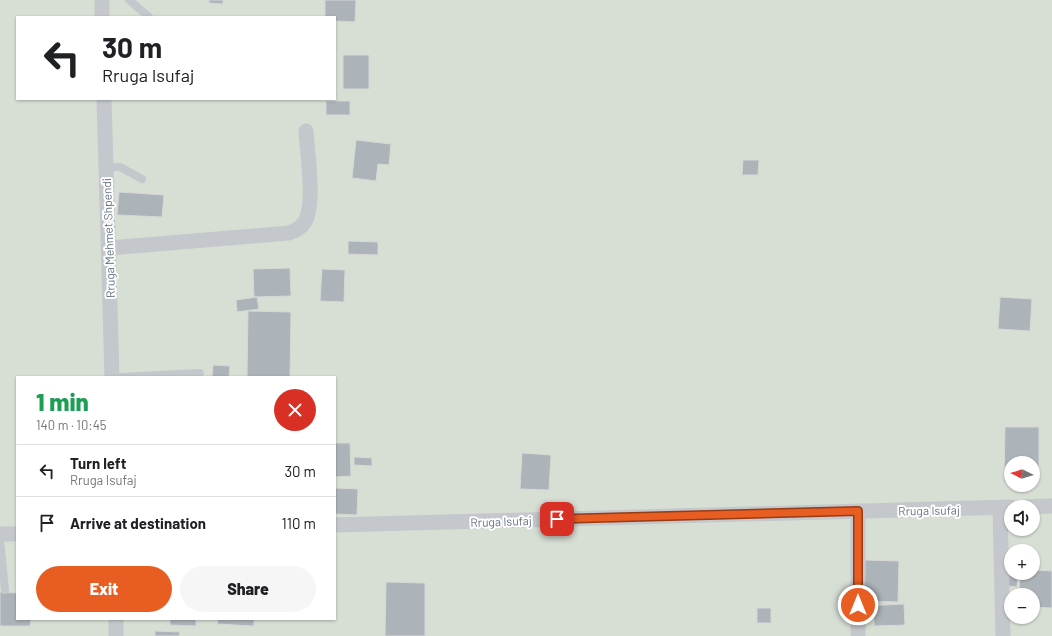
<!DOCTYPE html>
<html lang="en">
<head>
<meta charset="utf-8">
<style>
	body { margin:0; font-family:Barlow,sans-serif; background:#f6f6f6; color:#202124; height:100vh; display:flex; flex-direction:column; font-size:15px; white-space:nowrap }
	* { box-sizing:border-box; margin:0 }
	p { font-size:13px; color:#757577 }
	.icon { flex:none; width:22px; height:22px; fill:none; stroke:currentColor; stroke-width:2; stroke-linecap:round; stroke-linejoin:round }
	.map { position:relative; flex:1; overflow:hidden }
	.sheet { position:absolute; left:16px; top:376px; width:320px; height:244px; display:flex; flex-direction:column; background:#fff; border-radius:0px; box-shadow:0 1px 3px #0004 }
	.sheet>* { flex:none }
	.top-card { position:absolute; left:16px; top:16px; width:320px; height:84px; border-radius:0px; box-shadow:0 1px 3px #0004; background:#fff; color:#202124; overflow:hidden }
	.needle { width:26px; rotate:275deg }
	.buttons { position:absolute; left:1004px; top:456px; display:grid; gap:8px }
	.buttons a { display:grid; place-items:center; width:36px; height:36px; border-radius:50%; background:#fff; box-shadow:0 1px 3px #0004; font-size:20px }
	.pin { position:absolute; display:grid; place-items:center; width:34px; height:34px; color:#fff; margin:-17px; border-radius:8px; box-shadow:0 2px 6px #0006 }
	.me { position:absolute; width:44px; margin:-22px; rotate:0deg; stroke-linejoin:round; filter:drop-shadow(0 0 3px #0008) }
	.turn { display:flex; align-items:center; gap:14px; height:84px; padding:0 20px; font-size:18px }
	.turn .icon { width:52px; height:52px; stroke-width:2.5 }
	.turn b { display:block; font-size:28px; line-height:34px }
	.round { display:grid; place-items:center; flex:none; width:42px; height:42px; border-radius:21px; background:#f6f6f6 }
	.headline { display:flex; align-items:center; justify-content:space-between; height:68px; padding:0 20px }
	h1 { font-size:24px; font-weight:800; line-height:30px; color:#1e9e55 }
	.action { display:flex; gap:8px; margin-top:auto; padding:8px 20px }
	.action a { flex:1; height:46px; border-radius:24px; background:#e75d22; color:#fff; font-size:16px; font-weight:800; line-height:46px; text-align:center }
	.action a+a { background:#f6f6f6; color:#202124 }
	ul { padding:0; list-style:none }
	li { display:flex; align-items:center; gap:12px; height:52px; padding:0 20px; border-top:1px solid #e0e0e0 }
	li div { flex:1 }
	li b { display:block; font-size:15px }
	li em { font-style:normal }
	.map>svg:first-child { display:block }
</style>
</head>
<body>
<div class="map">
<svg width="1052" height="636" viewBox="0 0 1052 636">
	<rect width="100%" height="100%" fill="#f6f7f3"/>
	<path fill="#d7ded4" fill-rule="evenodd" d="M0,0H1052V636H0ZM17,17H335V99H17ZM17,377H335V619H17ZM1011,463H1033V485H1011ZM1011,507H1033V529H1011ZM1011,551H1033V573H1011ZM1011,595H1033V617H1011Z"/>
	<g fill="#acb3b9" stroke="#d8d8d6">
		<polygon points="209,0 223,0 223,4 209,3"/>
		<polygon points="325,0 356,0 355,22 335,21 335,17 325,17"/>
		<rect x="343" y="55" width="26" height="34"/>
		<rect x="326" y="101" width="24" height="14"/>
		<polygon points="356,140 391,144 389,165 378,164 376,181 352,178"/>
		<polygon points="743,160 759,160 758,175 742,175"/>
		<polygon points="119,192 164,195 162,217 117,215"/>
		<polygon points="348,241 378,242 378,255 348,254"/>
		<polygon points="290,268 291,296 254,297 253,269"/>
		<polygon points="322,269 345,270 344,302 320,301"/>
		<polygon points="257,297 259,309 237,312 236,300"/>
		<polygon points="1000,297 1032,299 1030,331 998,329"/>
		<polygon points="248,311 291,312 290,377 247,377"/>
		<polygon points="213,365 230,366 229,377 212,377"/>
		<polygon points="1005,427 1039,427 1039,482 1033,482 1033,463 1011,463 1011,482 1004,482"/>
		<polygon points="335,443 350,443 351,476 335,477"/>
		<polygon points="522,453 551,455 549,490 520,489"/>
		<polygon points="354,457 372,458 372,466 354,465"/>
		<polygon points="335,488 358,489 357,515 335,514"/>
		<polygon points="865,560 899,561 898,602 864,601"/>
		<polygon points="1010,566 1011,573 1018,573 1017,587 1008,586"/>
		<polygon points="1033,570 1052,571 1052,608 1033,607 1033,595 1019,595 1020,573 1033,573"/>
		<polygon points="386,582 425,583 425,636 385,636"/>
		<polygon points="0,592 17,593 17,619 31,619 30,626 0,626"/>
		<polygon points="904,604 905,625 874,626 874,616 866,616 865,606"/>
		<rect x="757" y="608" width="14" height="15"/>
		<polygon points="170,619 196,619 196,626 170,625"/>
		<polygon points="218,619 254,619 254,626 217,624"/>
		<polygon points="155,631 180,632 179,636 155,636"/>
	</g>
	<g fill="none" stroke-linecap="round" stroke-linejoin="round">
		<g stroke="#c4c7cb" stroke-width="8">
			<polyline points="129,0 149,17"/>
			<polyline points="106,167 120,167 142,179"/>
			<polyline points="121,377 200,373"/>
			<polyline points="0,540 5,590"/>
		</g>
		<g stroke="#c4c7cb" stroke-width="15">
			<polyline points="102,0 102,17"/>
			<polyline points="104,99 112,377"/>
			<path d="M109,248L289,233C295,231 300,229 304,223C316,206 307,152 306,131"/>
			<polyline points="1025,507 1052,506"/>
			<polyline points="1000,508 1003,636"/>
			<polyline points="335,525 1011,507"/>
			<polyline points="0,534 17,534"/>
			<polyline points="116,619 116,636"/>
			<polyline points="858,636 858,511"/>
		</g>
	</g>
	<g fill="none" stroke-linecap="round" stroke-linejoin="round">
		<g stroke="#963c16" stroke-width="10">
			<polyline id="route" points="557,519 858,511 858,605"/>
		</g>
		<use href="#route" stroke="#e75d22" stroke-width="7"/>
	</g>
	<g text-anchor="middle" dominant-baseline="central" stroke-width="4" stroke-linejoin="round" paint-order="stroke">
		<g font-size="12" fill="#657485" stroke="#fff">
			<text transform="translate(108 238) rotate(-92)">Rruga Mehmet Shpendi</text>
			<text transform="translate(929 510) rotate(-1)">Rruga Isufaj</text>
			<text transform="translate(501 521) rotate(-2)">Rruga Isufaj</text>
		</g>
	</g>
</svg>
<div class="buttons">
<a><svg class="needle" viewBox="-14 -14 28 28"><path d="M0-13l5 13h-10z" fill="#e53935"/><path d="M0 13l5-13h-10z" fill="#757577"/></svg></a>
<a><svg class="icon" aria-label="sound" viewBox="0 0 24 24"><path d="M4 9h4l5-4v14l-5-4H4zM17 9q2 3 0 6"/></svg></a>
<a>+</a>
<a>−</a>
</div>
<div class="pin" style="left:557px;top:519px;background:#d93025"><svg class="icon" aria-label="arrive" viewBox="0 0 24 24"><path d="M6 21V4h12l-3 4 3 4H6"/></svg></div>
<svg class="me" style="left:858px;top:605px" viewBox="-20 -20 40 40"><circle r="17" fill="#e75d22" stroke="#fff" stroke-width="3"/><path d="M0-11L8 9 0 5-8 9z" fill="#fff"/></svg>
<div class="top-card">
<div class="turn"><svg class="icon" aria-label="left" viewBox="0 0 24 24"><path d="M17 20v-9H6M10 6l-5 5 5 5"/></svg><div><b>30 m</b>Rruga Isufaj</div></div>
</div>
<section class="sheet">
<div class="headline"><div><h1>1 min</h1><p>140 m · 10:45</p></div><a class="round" style="background:#d93025;color:#fff"><svg class="icon" aria-label="close" viewBox="0 0 24 24"><path d="M6 6l12 12M18 6L6 18"/></svg></a></div>
<ul>
<li><svg class="icon" aria-label="left" viewBox="0 0 24 24"><path d="M17 20v-9H6M10 6l-5 5 5 5"/></svg><div><b>Turn left</b><p>Rruga Isufaj</p></div><em>30 m</em></li>
<li><svg class="icon" aria-label="arrive" viewBox="0 0 24 24"><path d="M6 21V4h12l-3 4 3 4H6"/></svg><div><b>Arrive at destination</b></div><em>110 m</em></li>
</ul>
<div class="action"><a>Exit</a><a>Share</a></div>
</section>
</div>
</body>
</html>
